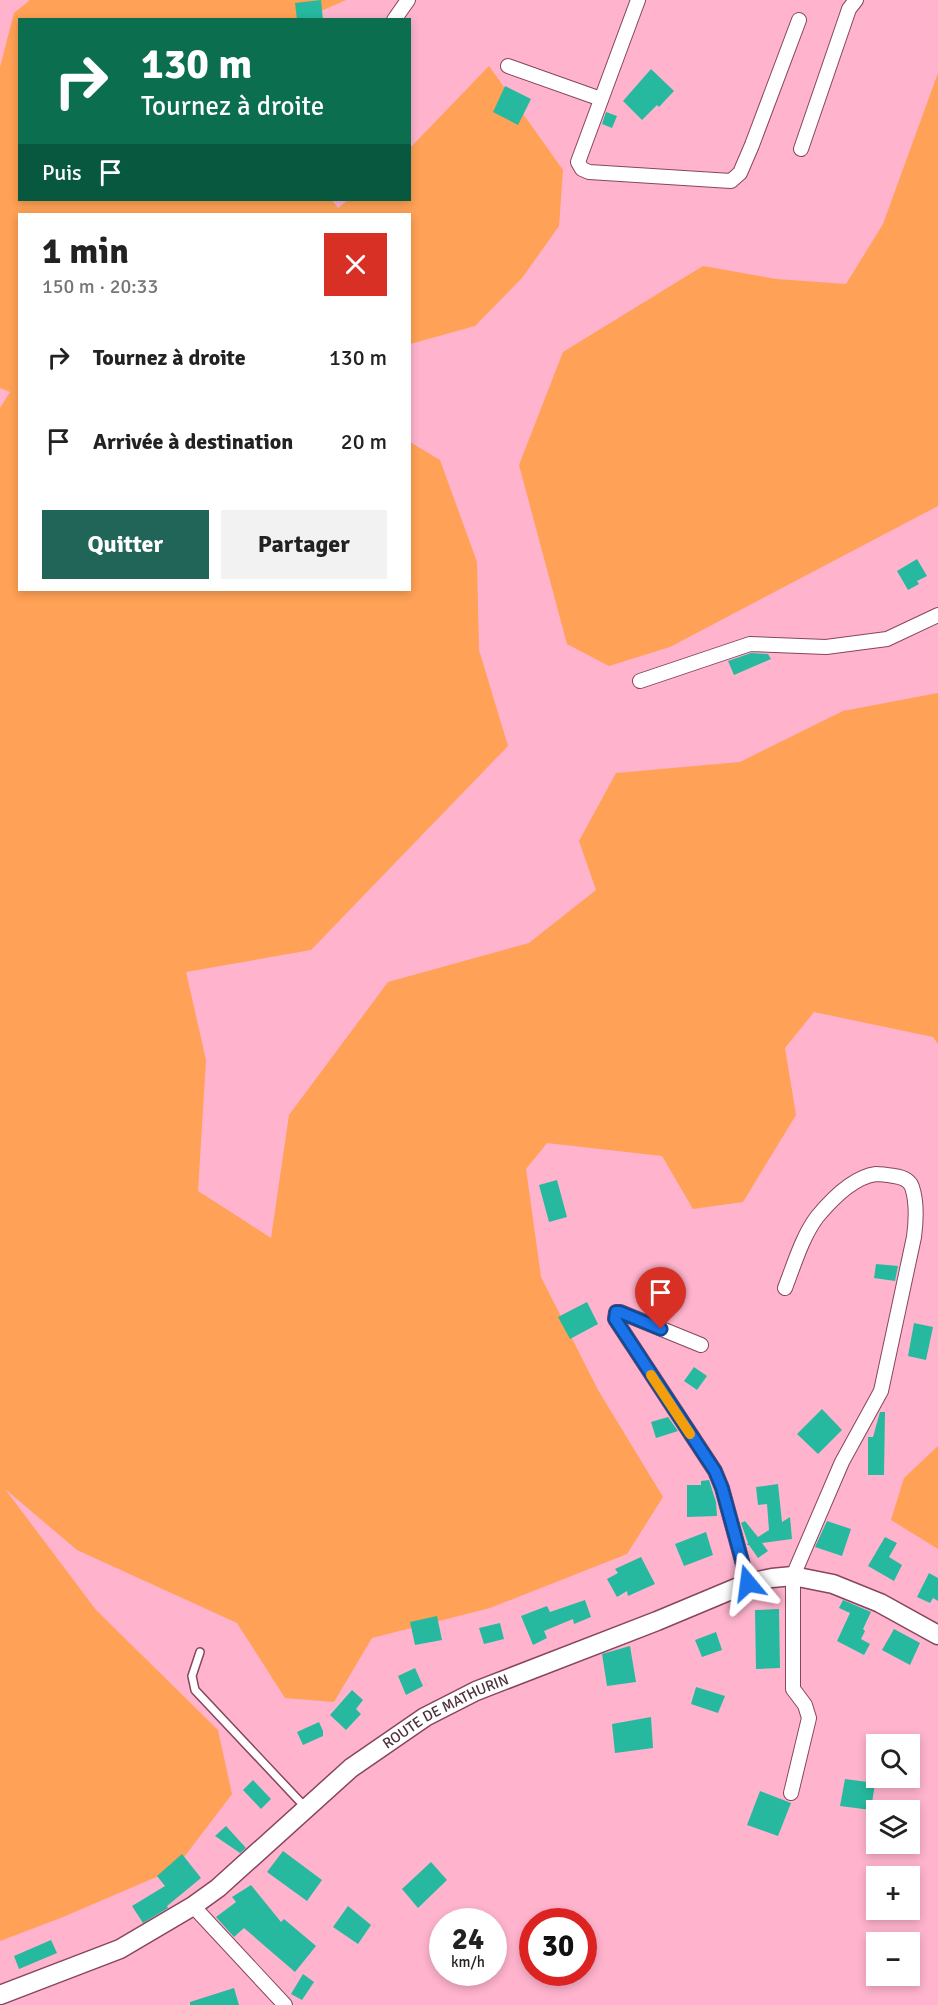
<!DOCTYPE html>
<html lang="fr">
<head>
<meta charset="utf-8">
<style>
	body { margin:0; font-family:Signika,sans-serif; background:#f2f2f2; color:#222; height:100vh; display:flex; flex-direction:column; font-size:22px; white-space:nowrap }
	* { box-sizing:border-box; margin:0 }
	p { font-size:20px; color:#767676 }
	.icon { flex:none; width:33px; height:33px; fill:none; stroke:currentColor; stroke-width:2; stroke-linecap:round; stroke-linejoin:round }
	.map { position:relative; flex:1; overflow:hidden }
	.sheet { position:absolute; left:18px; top:213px; width:393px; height:378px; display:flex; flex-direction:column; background:#fff; border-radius:0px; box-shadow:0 3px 9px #0003 }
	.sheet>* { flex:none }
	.top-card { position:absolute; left:18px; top:18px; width:393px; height:183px; border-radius:0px; box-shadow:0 3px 9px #0003; background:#0b6e4f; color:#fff; overflow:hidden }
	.controls { position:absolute; left:866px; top:1734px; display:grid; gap:12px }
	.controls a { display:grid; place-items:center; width:54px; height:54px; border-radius:0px; background:#fff; box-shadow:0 3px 9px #0003; font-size:30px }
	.speed { position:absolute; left:429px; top:1908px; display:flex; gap:12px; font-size:30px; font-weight:700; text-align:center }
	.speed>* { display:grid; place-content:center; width:78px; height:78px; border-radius:50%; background:#fff; box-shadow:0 3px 9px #0003; line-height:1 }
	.speed small { font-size:15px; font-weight:400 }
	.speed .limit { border:9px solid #d22; background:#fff; color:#111 }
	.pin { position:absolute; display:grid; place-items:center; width:51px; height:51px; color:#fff; margin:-62px -26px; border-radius:50% 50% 50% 0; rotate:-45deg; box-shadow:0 0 6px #0007 }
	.pin .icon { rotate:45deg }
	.me { position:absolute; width:66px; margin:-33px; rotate:344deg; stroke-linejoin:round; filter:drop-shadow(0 0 4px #0008) }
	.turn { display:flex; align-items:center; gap:21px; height:126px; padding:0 24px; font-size:27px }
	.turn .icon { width:78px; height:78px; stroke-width:2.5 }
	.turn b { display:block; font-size:42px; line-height:51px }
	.then { display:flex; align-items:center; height:57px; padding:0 24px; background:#0003; gap:12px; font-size:22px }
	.round { display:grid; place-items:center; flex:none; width:63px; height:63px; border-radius:0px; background:#f2f2f2 }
	.headline { display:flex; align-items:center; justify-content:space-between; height:102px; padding:0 24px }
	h1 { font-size:36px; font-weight:700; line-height:45px }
	.primary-button { display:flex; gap:12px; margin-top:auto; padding:12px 24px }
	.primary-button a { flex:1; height:69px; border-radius:0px; background:#206557; color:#fff; font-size:24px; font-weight:700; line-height:69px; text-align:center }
	.primary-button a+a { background:#f2f2f2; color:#222 }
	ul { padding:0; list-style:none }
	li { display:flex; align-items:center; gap:18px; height:84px; padding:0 24px }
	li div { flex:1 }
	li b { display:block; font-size:22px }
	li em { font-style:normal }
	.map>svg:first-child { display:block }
</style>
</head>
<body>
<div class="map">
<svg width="938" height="2005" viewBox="0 0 938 2005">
	<rect width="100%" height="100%" fill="#ffb3cd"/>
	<g fill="#ffa156">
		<polygon points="30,0 346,0 303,19 20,20 20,200 332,200 338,208 348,200 410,200 410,148 489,66 563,170 559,226 522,278 475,326 410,344 410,214 20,214 20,590 410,590 410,442 440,460 477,562 479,650 508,746 311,950 186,972 206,1060 198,1191 271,1238 289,1115 388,982 529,943 596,890 579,841 616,773 740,762 843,711 938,693 938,1044 933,1037 814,1012 785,1048 796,1115 743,1202 693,1209 662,1156 547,1143 526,1169 541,1277 598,1390 663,1497 627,1554 490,1608 372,1638 334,1702 285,1698 237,1623 77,1550 5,1489 96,1610 218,1730 232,1794 175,1869 63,1917 0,1941 0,408 10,392 0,388 0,67 14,13"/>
		<polygon points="938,73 938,506 670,647 609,666 567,644 519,465 563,352 703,266 776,279 846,284 883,224"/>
		<polygon points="938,1446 938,1549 891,1520 904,1478"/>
	</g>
	<g fill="#26b99f">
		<polygon points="321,0 323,20 297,20 295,3"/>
		<polygon points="651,69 674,91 659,107 657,105 642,120 623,101"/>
		<polygon points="505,86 531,99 518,125 493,112"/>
		<polygon points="606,112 617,116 612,128 602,124"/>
		<polygon points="917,559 927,576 917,581 919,584 908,590 897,571"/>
		<polygon points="751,653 768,654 771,659 734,675 728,661"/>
		<polygon points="557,1180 567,1217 549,1222 539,1185"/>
		<polygon points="876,1264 898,1266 895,1281 874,1278"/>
		<polygon points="587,1302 598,1324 570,1339 558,1317"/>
		<polygon points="914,1323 933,1327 926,1360 908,1356"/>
		<polygon points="694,1367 707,1376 697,1390 684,1381"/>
		<polygon points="822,1409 842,1430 818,1454 797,1434"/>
		<polygon points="880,1412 885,1412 884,1475 868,1475 868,1437 873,1437"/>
		<polygon points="668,1417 678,1431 656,1438 651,1422"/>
		<polygon points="709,1480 716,1502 717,1516 687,1517 687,1485 701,1485 701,1481"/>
		<polygon points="778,1484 782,1522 790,1517 792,1539 762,1543 768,1551 758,1558 749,1545 747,1545 748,1543 741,1523 745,1521 758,1537 769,1530 767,1504 758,1505 756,1487"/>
		<polygon points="827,1521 851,1529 842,1556 815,1547"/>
		<polygon points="706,1532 713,1555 684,1566 675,1544"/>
		<polygon points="885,1537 897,1543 889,1557 902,1565 894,1581 868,1566"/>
		<polygon points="641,1557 655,1584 628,1596 627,1591 617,1597 607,1579 618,1573 615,1569"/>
		<polygon points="929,1573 938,1578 938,1601 933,1598 930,1603 917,1597"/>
		<polygon points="585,1600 591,1617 574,1624 573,1619 544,1631 547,1638 533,1645 521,1616 547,1606 550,1612"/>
		<polygon points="843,1600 871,1612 863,1629 865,1631 861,1639 870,1644 864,1655 837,1641 850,1613 839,1608"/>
		<polygon points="779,1609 780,1668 756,1669 755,1610"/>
		<polygon points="437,1616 442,1640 415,1645 410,1622"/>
		<polygon points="500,1623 504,1639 484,1644 479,1628"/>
		<polygon points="894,1629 920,1643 910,1665 882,1650"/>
		<polygon points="716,1632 722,1650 702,1657 695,1640"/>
		<polygon points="630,1646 636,1682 607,1686 602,1654"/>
		<polygon points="415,1668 423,1686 406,1695 398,1676"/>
		<polygon points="696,1687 725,1696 718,1713 691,1704"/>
		<polygon points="352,1690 363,1700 356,1709 361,1714 346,1730 330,1715"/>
		<polygon points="651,1717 653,1748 615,1753 612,1724"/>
		<polygon points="319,1722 323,1731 323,1736 303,1745 297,1732"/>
		<polygon points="845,1779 875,1783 871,1810 840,1806"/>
		<polygon points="253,1780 271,1799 261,1809 243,1790"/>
		<polygon points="760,1791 791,1803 778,1836 747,1825"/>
		<polygon points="226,1826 246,1848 240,1853 215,1836"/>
		<polygon points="283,1851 322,1880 307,1901 267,1872"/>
		<polygon points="182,1854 201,1878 167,1906 168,1908 143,1923 132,1906 165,1886 157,1876"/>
		<polygon points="431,1862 447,1880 418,1908 402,1889"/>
		<polygon points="251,1885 281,1922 284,1919 316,1946 295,1972 244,1928 234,1937 216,1917 236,1902 232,1897"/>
		<polygon points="348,1906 371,1925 358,1944 333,1927"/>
		<polygon points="51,1940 57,1953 19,1969 14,1956"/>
		<polygon points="303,1974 314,1982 302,2000 291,1994"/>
		<polygon points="234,1988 239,2005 190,2005 190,2002"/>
	</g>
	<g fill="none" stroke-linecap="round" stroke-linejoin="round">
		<g stroke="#87455e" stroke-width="10">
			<polyline id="lane" points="200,1652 192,1676 195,1690 306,1808"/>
		</g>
		<g stroke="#87455e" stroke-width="16">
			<g id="street">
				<polyline points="638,0 578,162 582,169 589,172 731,181 740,173 752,145 799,20"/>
				<polyline points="394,20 408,0"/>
				<polyline points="508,66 601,99"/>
				<polyline points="801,149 849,9 856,0"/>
				<polyline points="640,681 750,644 826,647 887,639 938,615"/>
				<path d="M785,1288C794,1265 802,1237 817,1217C831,1200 853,1177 876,1174C882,1174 888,1175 894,1176C902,1177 909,1179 912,1187C917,1202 916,1222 914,1237L881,1391L842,1462L793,1576V1689L805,1705L809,1718L791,1793"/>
				<polyline points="701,1345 620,1312 616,1312 615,1319 715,1471 722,1488 748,1583"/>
				<polyline points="193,1906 285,2005"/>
			</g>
		</g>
		<g stroke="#87455e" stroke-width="21">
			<g id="secondary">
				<path id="s1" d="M0,1995L120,1949L193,1906L218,1888L351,1768L425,1717L476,1691L657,1621L748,1583L772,1578L793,1576L833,1584L880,1603L938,1635"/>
			</g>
		</g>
		<use href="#lane" stroke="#fff" stroke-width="7"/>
		<use href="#street" stroke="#fff" stroke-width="14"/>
		<use href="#secondary" stroke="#fff" stroke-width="18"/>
	</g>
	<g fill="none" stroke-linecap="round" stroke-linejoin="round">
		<g stroke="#114b97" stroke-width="15">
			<polyline id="route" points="661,1329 620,1312 616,1312 615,1319 715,1471 722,1488 748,1583"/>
		</g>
		<use href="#route" stroke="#1a73e8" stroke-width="10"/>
		<polyline stroke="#f59e0b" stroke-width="10" points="651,1375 690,1434"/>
	</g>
	<g text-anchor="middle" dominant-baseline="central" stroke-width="4.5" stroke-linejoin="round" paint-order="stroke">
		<g font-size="15" fill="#4f303b" stroke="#fee6ed">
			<text stroke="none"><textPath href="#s1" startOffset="534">ROUTE DE MATHURIN</textPath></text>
		</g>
	</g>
</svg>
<div class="controls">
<a><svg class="icon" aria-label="search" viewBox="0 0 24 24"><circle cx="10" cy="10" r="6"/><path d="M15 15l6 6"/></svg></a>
<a><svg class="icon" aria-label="layers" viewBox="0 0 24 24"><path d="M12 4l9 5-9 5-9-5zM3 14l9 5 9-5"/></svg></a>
<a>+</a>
<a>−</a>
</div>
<div class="speed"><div>24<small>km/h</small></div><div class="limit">30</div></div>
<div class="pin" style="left:661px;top:1329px;background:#d93025"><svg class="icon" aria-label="arrive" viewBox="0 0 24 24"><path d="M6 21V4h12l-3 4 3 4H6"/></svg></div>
<svg class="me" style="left:748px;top:1583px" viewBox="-20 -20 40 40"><path d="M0-17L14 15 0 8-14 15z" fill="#1a73e8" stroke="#fff" stroke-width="4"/></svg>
<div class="top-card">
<div class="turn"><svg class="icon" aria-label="right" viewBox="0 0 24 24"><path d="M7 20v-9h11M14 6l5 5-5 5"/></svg><div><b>130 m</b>Tournez à droite</div></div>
<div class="then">Puis<svg class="icon" aria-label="arrive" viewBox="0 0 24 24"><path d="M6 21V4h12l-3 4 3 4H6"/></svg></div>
</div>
<section class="sheet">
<div class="headline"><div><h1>1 min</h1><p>150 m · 20:33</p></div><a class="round" style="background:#d93025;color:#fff"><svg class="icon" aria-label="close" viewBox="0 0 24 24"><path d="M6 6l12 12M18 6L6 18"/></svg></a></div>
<ul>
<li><svg class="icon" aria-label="right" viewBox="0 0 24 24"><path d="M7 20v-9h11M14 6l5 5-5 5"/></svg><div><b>Tournez à droite</b></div><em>130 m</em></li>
<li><svg class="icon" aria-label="arrive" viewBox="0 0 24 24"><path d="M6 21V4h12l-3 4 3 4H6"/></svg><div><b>Arrivée à destination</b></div><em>20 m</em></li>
</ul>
<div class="primary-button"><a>Quitter</a><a>Partager</a></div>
</section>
</div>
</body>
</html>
